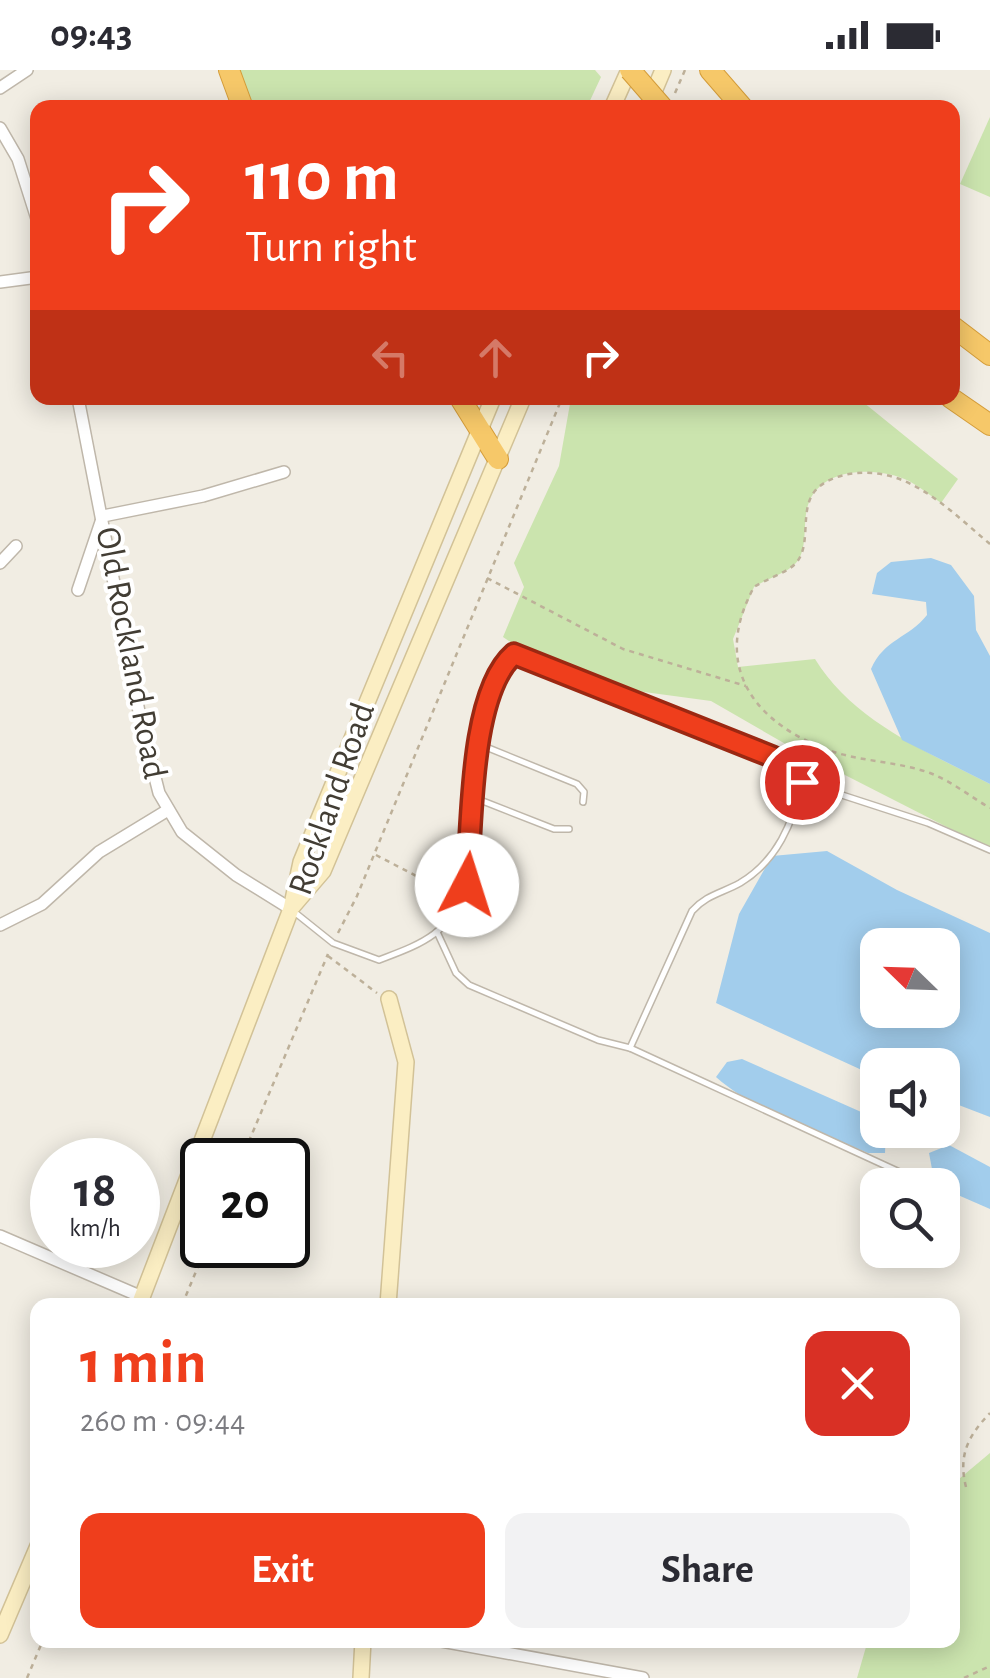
<!DOCTYPE html>
<html lang="en">
<head>
<meta charset="utf-8">
<style>
	body { margin:0; font-family:"Alegreya Sans",sans-serif; background:#f2f2f3; color:#2b2b33; height:100vh; display:flex; flex-direction:column; font-size:38px; white-space:nowrap }
	* { box-sizing:border-box; margin:0 }
	p { font-size:32px; color:#7c7c81 }
	.icon { flex:none; width:55px; height:55px; fill:none; stroke:currentColor; stroke-width:2; stroke-linecap:round; stroke-linejoin:round }
	.map { position:relative; flex:1; overflow:hidden }
	.drawer { position:absolute; left:30px; top:1228px; width:930px; height:350px; display:flex; flex-direction:column; background:#fff; border-radius:20px; box-shadow:0 5px 25px #0003 }
	.drawer>* { flex:none }
	.guide { position:absolute; left:30px; top:30px; width:930px; height:305px; border-radius:20px; box-shadow:0 5px 25px #0003; background:#ef3e1c; color:#fff; overflow:hidden }
	.needle { width:65px; rotate:293deg }
	.buttons { position:absolute; left:860px; top:858px; display:grid; gap:20px }
	.buttons a { display:grid; place-items:center; width:100px; height:100px; border-radius:20px; background:#fff; box-shadow:0 5px 25px #0003; font-size:50px }
	.speed { position:absolute; left:30px; top:1068px; display:flex; gap:20px; font-size:50px; font-weight:700; text-align:center }
	.speed>* { display:grid; place-content:center; width:130px; height:130px; border-radius:50%; background:#fff; box-shadow:0 5px 25px #0003; line-height:1 }
	.speed small { font-size:25px; font-weight:400 }
	.speed .limit { border:5px solid #111; border-radius:15px; background:#fff; color:#111 }
	.pin { position:absolute; display:grid; place-items:center; width:85px; height:85px; color:#fff; margin:-42px; border:5px solid #fff; border-radius:50%; box-shadow:0 2px 10px #0007 }
	.me { position:absolute; width:110px; margin:-55px; rotate:5deg; stroke-linejoin:round; filter:drop-shadow(0 0 8px #0008) }
	.turn { display:flex; align-items:center; gap:35px; height:210px; padding:0 50px; font-size:45px }
	.turn .icon { width:130px; height:130px; stroke-width:2.5 }
	.turn b { display:block; font-size:70px; line-height:85px }
	.lanes { display:flex; align-items:center; height:95px; padding:0 50px; background:#0003; justify-content:center; gap:50px; direction:ltr }
	.lanes .off { opacity:.35 }
	.round { display:grid; place-items:center; flex:none; width:105px; height:105px; border-radius:20px; background:#f2f2f3 }
	.summary { display:flex; align-items:center; justify-content:space-between; height:170px; padding:0 50px }
	h1 { font-size:60px; font-weight:700; line-height:75px; color:#ef3e1c }
	.cta { display:flex; gap:20px; margin-top:auto; padding:20px 50px }
	.cta a { flex:1; height:115px; border-radius:20px; background:#ef3e1c; color:#fff; font-size:40px; font-weight:700; line-height:115px; text-align:center }
	.cta a+a { background:#f2f2f3; color:#2b2b33 }
	.status { display:flex; justify-content:space-between; align-items:center; height:70px; padding:0 50px; background:#fff; direction:ltr }
	.status svg { height:28px; fill:currentColor }
	.map>svg:first-child { display:block }
</style>
</head>
<body>
<div class="status"><b>09:43</b><svg viewBox="0 0 49 12"><path d="M0 12V9h3v3zM5 12V6h3v6zM10 12V3h3v9zM15 12V0h3v12zM26 1h20v11H26zM47 4h2v5h-2z"/></svg></div>
<div class="map">
<svg width="990" height="1608" viewBox="0 0 990 1608">
	<rect width="100%" height="100%" fill="#f1ede3"/>
	<g fill="#cbe4ae">
		<polygon points="233,0 595,0 601,7 587,37 250,38"/>
		<polygon points="990,47 990,127 960,114"/>
		<path d="M571,328H858L958,409L941,433C931,426 920,417 909,411C879,396 820,396 808,435C802,453 809,480 795,494C785,504 766,509 754,517L733,569L738,597L815,589C853,651 927,682 990,714V779L796,680L711,631L570,612L503,567L524,517L514,493L559,396Z"/>
		<polygon points="990,1383 990,1608 857,1608 868,1570 952,1570 953,1414"/>
	</g>
	<g fill="#a2cdec" fill-rule="evenodd">
		<path d="M931,488L951,495L974,526L976,560L990,586V714L902,670L871,599C884,569 909,568 927,545L926,532L872,524L877,503L891,492Z"/>
		<path d="M827,781L897,820L990,863V1047L943,1029L942,995H878L877,1007L716,933L739,844L772,786ZM878,875H942V940H878Z"/>
		<path d="M742,989L877,1049L878,1060H886L885,1083H868C817,1061 758,1044 716,1007L727,992Z"/>
		<polygon points="949,1075 990,1097 990,1139 935,1115 929,1083"/>
	</g>
	<g fill="none" stroke-linecap="round" stroke-linejoin="round">
		<g stroke="#bfb7aa" stroke-width="8">
			<g id="lane">
				<polyline points="481,675 577,714 584,722 583,732"/>
				<polyline points="475,728 554,759 569,759"/>
				<path d="M293,841L333,873L379,890C397,883 418,876 434,864C507,809 445,643 513,584L773,687L802,712L928,753L990,780"/>
				<polyline points="437,862 456,903 469,915 598,970 630,978 908,1106"/>
				<path d="M630,978L692,841C706,825 722,823 740,813C777,791 793,753 802,712"/>
			</g>
		</g>
		<g stroke="#bfb7aa" stroke-width="14">
			<g id="street">
				<polyline points="0,18 27,0"/>
				<polyline points="0,58 18,89 38,152"/>
				<polyline points="0,212 38,207"/>
				<polyline points="78,328 141,652 159,723 182,762 236,805 291,839"/>
				<polyline points="0,493 16,476"/>
				<polyline points="78,520 103,446 203,426 284,402"/>
				<polyline points="0,855 42,834 99,782 168,740"/>
				<polyline points="0,1166 142,1227"/>
				<polyline points="436,1570 643,1608"/>
			</g>
		</g>
		<g stroke="#d2c297" stroke-width="18">
			<g id="secondary">
				<polyline points="612,38 629,0"/>
				<polyline points="647,38 663,0"/>
				<polyline points="293,836 323,801 523,328"/>
				<polyline points="139,1235 291,839 301,792 493,328"/>
				<polyline points="388,1235 406,992 389,929"/>
				<polyline points="0,1565 38,1476"/>
				<polyline points="361,1608 363,1570"/>
			</g>
		</g>
		<g stroke="#d59d3a" stroke-width="22">
			<g id="highway">
				<polyline points="229,0 243,38"/>
				<polyline points="710,0 743,38"/>
				<polyline points="952,256 990,285"/>
				<polyline points="460,328 498,389"/>
				<polyline points="951,328 990,355"/>
			</g>
		</g>
		<g stroke="#bdb099" stroke-width="2.5" stroke-dasharray="5 5" stroke-linecap="butt">
			<polyline points="675,23 685,0"/>
			<path d="M990,474C949,440 907,394 849,404C834,407 818,413 811,427C801,447 811,478 795,494C786,503 766,509 754,517C715,588 745,645 818,676C853,692 894,690 930,703C951,711 971,727 990,738"/>
			<polyline points="487,508 623,579 746,616"/>
			<polyline points="376,785 449,823"/>
			<polyline points="338,863 357,826 562,328"/>
			<polyline points="328,886 377,923"/>
			<polyline points="241,1090 328,884"/>
			<polyline points="182,1235 207,1175"/>
			<path d="M966,1417C958,1385 968,1366 990,1343"/>
			<polyline points="27,1608 43,1570"/>
			<polyline points="964,1608 990,1596"/>
		</g>
		<use href="#lane" stroke="#fff" stroke-width="5"/>
		<use href="#street" stroke="#fff" stroke-width="11"/>
		<use href="#secondary" stroke="#fbeec3" stroke-width="15"/>
		<use href="#highway" stroke="#f6c869" stroke-width="20"/>
		<g stroke="#d59d3a" stroke-width="22" stroke-linecap="butt">
			<polyline id="highway-bridge" points="630,0 663,38"/>
		</g>
		<use href="#highway-bridge" stroke="#f6c869" stroke-width="20"/>
	</g>
	<g fill="none" stroke-linecap="round" stroke-linejoin="round">
		<g stroke="#9b2812" stroke-width="25">
			<path id="route" d="M467,815C472,757 469,623 514,584L773,687L802,712"/>
		</g>
		<use href="#route" stroke="#ef3e1c" stroke-width="18"/>
	</g>
	<g text-anchor="middle" dominant-baseline="central" stroke-width="8" stroke-linejoin="round" paint-order="stroke">
		<g font-size="35" fill="#423d34" stroke="#fff">
			<text transform="translate(131 583) rotate(79)">Old Rockland Road</text>
			<text transform="translate(332 729) rotate(-71)">Rockland Road</text>
		</g>
	</g>
</svg>
<div class="buttons">
<a><svg class="needle" viewBox="-14 -14 28 28"><path d="M0-13l5 13h-10z" fill="#e53935"/><path d="M0 13l5-13h-10z" fill="#7c7c81"/></svg></a>
<a><svg class="icon" aria-label="sound" viewBox="0 0 24 24"><path d="M4 9h4l5-4v14l-5-4H4zM17 9q2 3 0 6"/></svg></a>
<a><svg class="icon" aria-label="search" viewBox="0 0 24 24"><circle cx="10" cy="10" r="6"/><path d="M15 15l6 6"/></svg></a>
</div>
<div class="speed"><div>18<small>km/h</small></div><div class="limit">20</div></div>
<div class="pin" style="left:802px;top:712px;background:#d93025"><svg class="icon" aria-label="arrive" viewBox="0 0 24 24"><path d="M6 21V4h12l-3 4 3 4H6"/></svg></div>
<svg class="me" style="left:467px;top:815px" viewBox="-20 -20 40 40"><circle r="19" fill="#fff"/><path d="M0-13L10 11 0 6-10 11z" fill="#ef3e1c"/></svg>
<div class="guide">
<div class="turn"><svg class="icon" aria-label="right" viewBox="0 0 24 24"><path d="M7 20v-9h11M14 6l5 5-5 5"/></svg><div><b>110 m</b>Turn right</div></div>
<div class="lanes"><svg class="icon off" aria-label="left" viewBox="0 0 24 24"><path d="M17 20v-9H6M10 6l-5 5 5 5"/></svg><svg class="icon off" aria-label="ahead" viewBox="0 0 24 24"><path d="M12 20V5M6 11l6-6 6 6"/></svg><svg class="icon" aria-label="right" viewBox="0 0 24 24"><path d="M7 20v-9h11M14 6l5 5-5 5"/></svg></div>
</div>
<section class="drawer">
<div class="summary"><div><h1>1 min</h1><p>260 m · 09:44</p></div><a class="round" style="background:#d93025;color:#fff"><svg class="icon" aria-label="close" viewBox="0 0 24 24"><path d="M6 6l12 12M18 6L6 18"/></svg></a></div>
<div class="cta"><a>Exit</a><a>Share</a></div>
</section>
</div>
</body>
</html>
